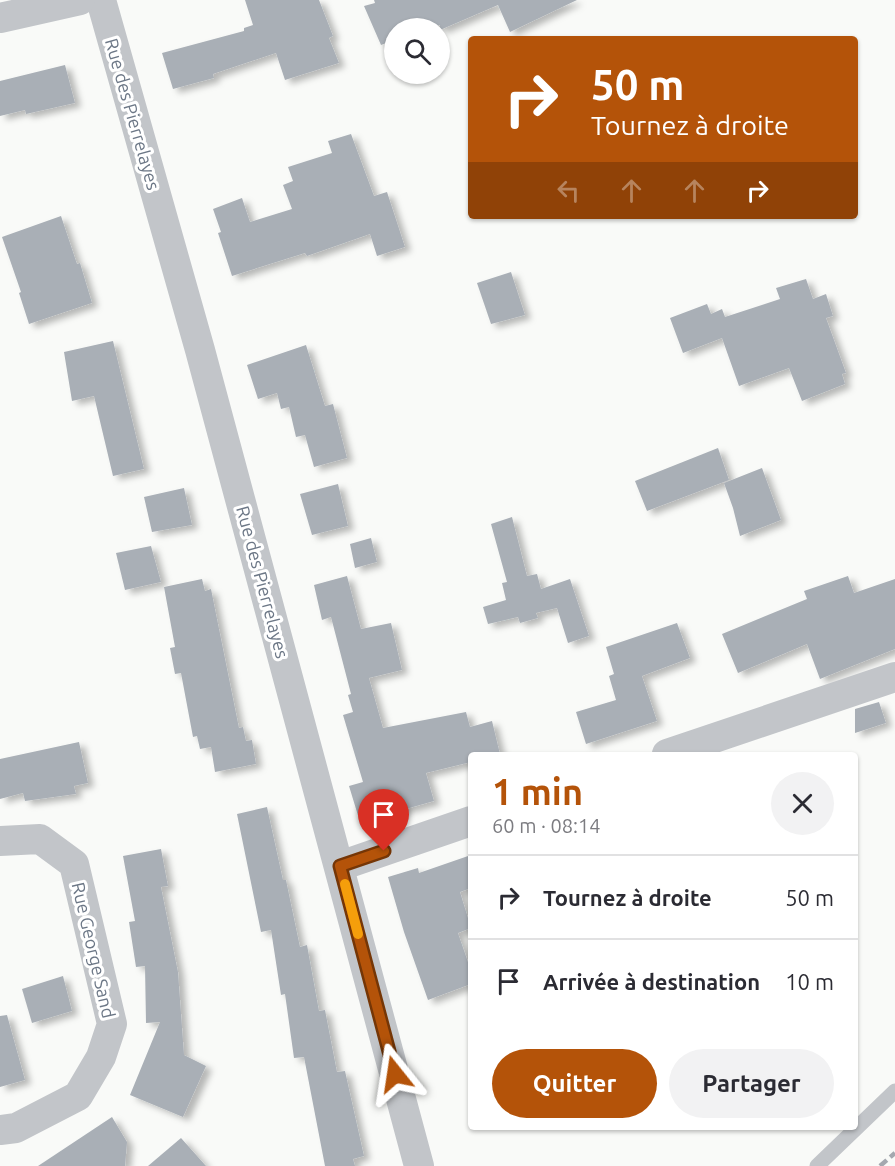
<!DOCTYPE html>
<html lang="fr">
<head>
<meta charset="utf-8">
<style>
	body { margin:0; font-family:Ubuntu,sans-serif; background:#f2f2f3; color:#2b2b33; height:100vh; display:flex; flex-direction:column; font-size:22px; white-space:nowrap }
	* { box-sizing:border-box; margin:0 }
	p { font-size:20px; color:#7c7c81 }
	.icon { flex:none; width:33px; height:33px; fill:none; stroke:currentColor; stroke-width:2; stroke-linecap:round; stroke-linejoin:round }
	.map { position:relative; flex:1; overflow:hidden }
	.side { position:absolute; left:468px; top:752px; width:390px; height:378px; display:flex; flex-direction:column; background:#fff; border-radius:6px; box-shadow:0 2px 4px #0004 }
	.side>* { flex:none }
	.top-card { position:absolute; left:468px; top:36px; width:390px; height:183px; border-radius:6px; box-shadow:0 2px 4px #0004; background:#b45309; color:#fff; overflow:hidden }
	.controls { position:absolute; left:384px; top:18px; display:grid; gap:12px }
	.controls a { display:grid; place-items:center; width:66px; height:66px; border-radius:50%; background:#fff; box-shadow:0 2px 4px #0004; font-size:30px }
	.pin { position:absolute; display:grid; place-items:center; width:51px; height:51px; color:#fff; margin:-62px -26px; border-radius:50% 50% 50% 0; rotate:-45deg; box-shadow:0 0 6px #0007 }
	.pin .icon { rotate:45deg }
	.me { position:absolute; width:66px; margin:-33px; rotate:345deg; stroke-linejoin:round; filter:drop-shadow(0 0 4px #0008) }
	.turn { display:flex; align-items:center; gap:21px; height:126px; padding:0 24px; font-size:27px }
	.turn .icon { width:78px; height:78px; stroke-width:2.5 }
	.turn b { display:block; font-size:42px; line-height:51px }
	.lanes { display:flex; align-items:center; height:57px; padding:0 24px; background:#0003; justify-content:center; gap:30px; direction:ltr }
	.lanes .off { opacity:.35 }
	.round { display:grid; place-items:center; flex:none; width:63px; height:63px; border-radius:32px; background:#f2f2f3 }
	.overview { display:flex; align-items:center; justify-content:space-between; height:102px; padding:0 24px }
	h1 { font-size:36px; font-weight:700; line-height:45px; color:#b45309 }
	.primary-button { display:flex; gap:12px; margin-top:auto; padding:12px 24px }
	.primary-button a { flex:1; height:69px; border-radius:36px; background:#b45309; color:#fff; font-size:24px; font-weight:700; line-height:69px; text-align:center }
	.primary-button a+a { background:#f2f2f3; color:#2b2b33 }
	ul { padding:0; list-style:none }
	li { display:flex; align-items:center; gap:18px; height:84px; padding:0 24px; border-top:2px solid #e1e1e2 }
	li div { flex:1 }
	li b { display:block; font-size:22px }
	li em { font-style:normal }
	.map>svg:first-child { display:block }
</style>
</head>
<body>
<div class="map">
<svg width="895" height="1166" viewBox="0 0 895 1166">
	<defs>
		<filter id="shadow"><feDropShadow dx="6" dy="4" stdDeviation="3" flood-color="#0004"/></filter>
	</defs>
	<rect width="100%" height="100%" fill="#f9faf8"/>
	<g fill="#a9afb6" filter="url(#shadow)">
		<polygon points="245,0 319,0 333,36 329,38 339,63 285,80 276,53 213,74 214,78 173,89 162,53 244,31 244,28 253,25"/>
		<polygon points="374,0 577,0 510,32 498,5 440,30 440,25 430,28 394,28 394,40 381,45 364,6 375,3"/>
		<polygon points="65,65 75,103 26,114 25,110 0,116 0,81"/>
		<polygon points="351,134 374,196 387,192 405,247 377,256 370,234 307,256 305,253 232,276 218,233 221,232 213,209 242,198 250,222 292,209 283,185 293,181 288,167 332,153 328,141"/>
		<polygon points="61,216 77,264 80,263 92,303 29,324 19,293 21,292 2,237"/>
		<polygon points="511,272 525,315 491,324 477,283"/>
		<polygon points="806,279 813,299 826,294 833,316 826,318 846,373 842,374 845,384 802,401 789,368 739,386 722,338 683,353 670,318 707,304 711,314 722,309 725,317 780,299 776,288"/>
		<polygon points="113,341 144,469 113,476 94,396 72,401 64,352"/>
		<polygon points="306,345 325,406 333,404 347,458 314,467 305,435 296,437 289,407 281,409 277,393 258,399 247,365"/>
		<polygon points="718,448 729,480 647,511 635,481"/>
		<polygon points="762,468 781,520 740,536 733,508 724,483"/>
		<polygon points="338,484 348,526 312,535 300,494"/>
		<polygon points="184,488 192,525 152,532 144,497"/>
		<polygon points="512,517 527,576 537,574 541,589 570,579 589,636 568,643 557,608 536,613 538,618 520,623 518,617 488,624 483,607 506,600 502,583 507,582 491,524"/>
		<polygon points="371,538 377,562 355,568 350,544"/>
		<polygon points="151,546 161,582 125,590 116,553"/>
		<polygon points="347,576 361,629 391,623 402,670 369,678 383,728 466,712 470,727 492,721 500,754 471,754 471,762 426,773 434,801 360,822 349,786 363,782 343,715 353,712 348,695 351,694 331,617 322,620 314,585"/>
		<polygon points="848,576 854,593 895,579 895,649 820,679 807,644 738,673 722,634 807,599 804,591"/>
		<polygon points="202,579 205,591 211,589 239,728 243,727 246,741 252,740 256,764 215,772 211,747 200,749 197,736 193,737 181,673 175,674 170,648 175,647 164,587"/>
		<polygon points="677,623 690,658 642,676 657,721 586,744 576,712 616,700 609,676 614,674 606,647"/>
		<polygon points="879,702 886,723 855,733 855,709"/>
		<polygon points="79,742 88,783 74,786 76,794 25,801 23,793 0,799 0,759"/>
		<polygon points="267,807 283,880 286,880 300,947 307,945 319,1011 325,1010 337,1072 345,1071 364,1156 353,1159 355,1166 325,1166 304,1057 294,1058 285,994 281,995 271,930 261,932 237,814"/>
		<polygon points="161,849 168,886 161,887 178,972 184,1055 206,1066 183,1117 130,1095 160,1022 146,1023 145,966 136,967 129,922 135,921 123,856"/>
		<polygon points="471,855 471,888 460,892 471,928 458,933 471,971 471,984 428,1000 404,932 388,877 418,868 419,873"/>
		<polygon points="63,976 72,1011 32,1023 22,989"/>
		<polygon points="7,1015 25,1080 0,1087 0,1016"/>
		<polygon points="112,1117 127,1142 125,1166 38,1166"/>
		<polygon points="181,1138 206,1166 148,1166"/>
	</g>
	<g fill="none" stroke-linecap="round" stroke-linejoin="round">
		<polyline stroke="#c2c5c9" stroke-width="15" points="817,1166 895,1091"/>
		<g stroke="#c2c5c9" stroke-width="30">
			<polyline points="101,0 200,350 419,1166"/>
			<polyline points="0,18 80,0"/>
			<polyline points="667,754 895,677"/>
			<polyline points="0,841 40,839 74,864 112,1024 101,1057 78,1096 16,1128 0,1130"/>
			<polyline points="340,866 471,821"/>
		</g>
		<polyline stroke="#a4a8af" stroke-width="4.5" stroke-dasharray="9 4.5" stroke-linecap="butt" points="880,1166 895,1153"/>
	</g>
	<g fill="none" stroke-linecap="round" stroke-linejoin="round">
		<g stroke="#753606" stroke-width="15">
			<polyline id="route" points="384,851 340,866 395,1074"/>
		</g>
		<use href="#route" stroke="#b45309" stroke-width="10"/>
		<polyline stroke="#f59e0b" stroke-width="10" points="345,884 358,934"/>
	</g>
	<g text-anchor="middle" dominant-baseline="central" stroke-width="6" stroke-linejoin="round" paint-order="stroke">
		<g font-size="18" fill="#6c7786" stroke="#fff">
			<text transform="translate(133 114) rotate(74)">Rue des Pierrelayes</text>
			<text transform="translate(263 582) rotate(75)">Rue des Pierrelayes</text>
			<text transform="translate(94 950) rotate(77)">Rue George Sand</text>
		</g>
	</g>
</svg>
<div class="controls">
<a><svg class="icon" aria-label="search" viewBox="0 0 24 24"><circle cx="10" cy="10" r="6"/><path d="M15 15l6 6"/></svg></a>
</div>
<div class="pin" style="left:384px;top:851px;background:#d93025"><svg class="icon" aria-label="arrive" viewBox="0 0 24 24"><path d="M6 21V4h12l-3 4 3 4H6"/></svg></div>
<svg class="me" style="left:395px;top:1074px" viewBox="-20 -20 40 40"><path d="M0-17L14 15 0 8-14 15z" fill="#b45309" stroke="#fff" stroke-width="4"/></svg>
<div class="top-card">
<div class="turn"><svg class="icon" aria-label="right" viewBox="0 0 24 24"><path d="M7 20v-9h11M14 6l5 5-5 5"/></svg><div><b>50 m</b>Tournez à droite</div></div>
<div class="lanes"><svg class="icon off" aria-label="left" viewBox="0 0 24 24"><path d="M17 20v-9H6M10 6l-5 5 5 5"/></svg><svg class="icon off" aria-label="ahead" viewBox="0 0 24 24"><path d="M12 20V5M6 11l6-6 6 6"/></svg><svg class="icon off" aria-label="ahead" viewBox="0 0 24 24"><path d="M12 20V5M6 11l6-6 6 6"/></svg><svg class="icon" aria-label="right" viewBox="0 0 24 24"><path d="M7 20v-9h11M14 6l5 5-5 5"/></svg></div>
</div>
<section class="side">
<div class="overview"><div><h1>1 min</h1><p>60 m · 08:14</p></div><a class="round"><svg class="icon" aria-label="close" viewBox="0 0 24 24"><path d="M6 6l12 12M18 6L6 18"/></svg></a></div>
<ul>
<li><svg class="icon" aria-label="right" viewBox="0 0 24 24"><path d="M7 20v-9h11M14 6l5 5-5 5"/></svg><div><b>Tournez à droite</b></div><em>50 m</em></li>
<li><svg class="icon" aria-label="arrive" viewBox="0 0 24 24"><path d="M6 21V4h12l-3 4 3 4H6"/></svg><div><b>Arrivée à destination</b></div><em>10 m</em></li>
</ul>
<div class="primary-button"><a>Quitter</a><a>Partager</a></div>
</section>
</div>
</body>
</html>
